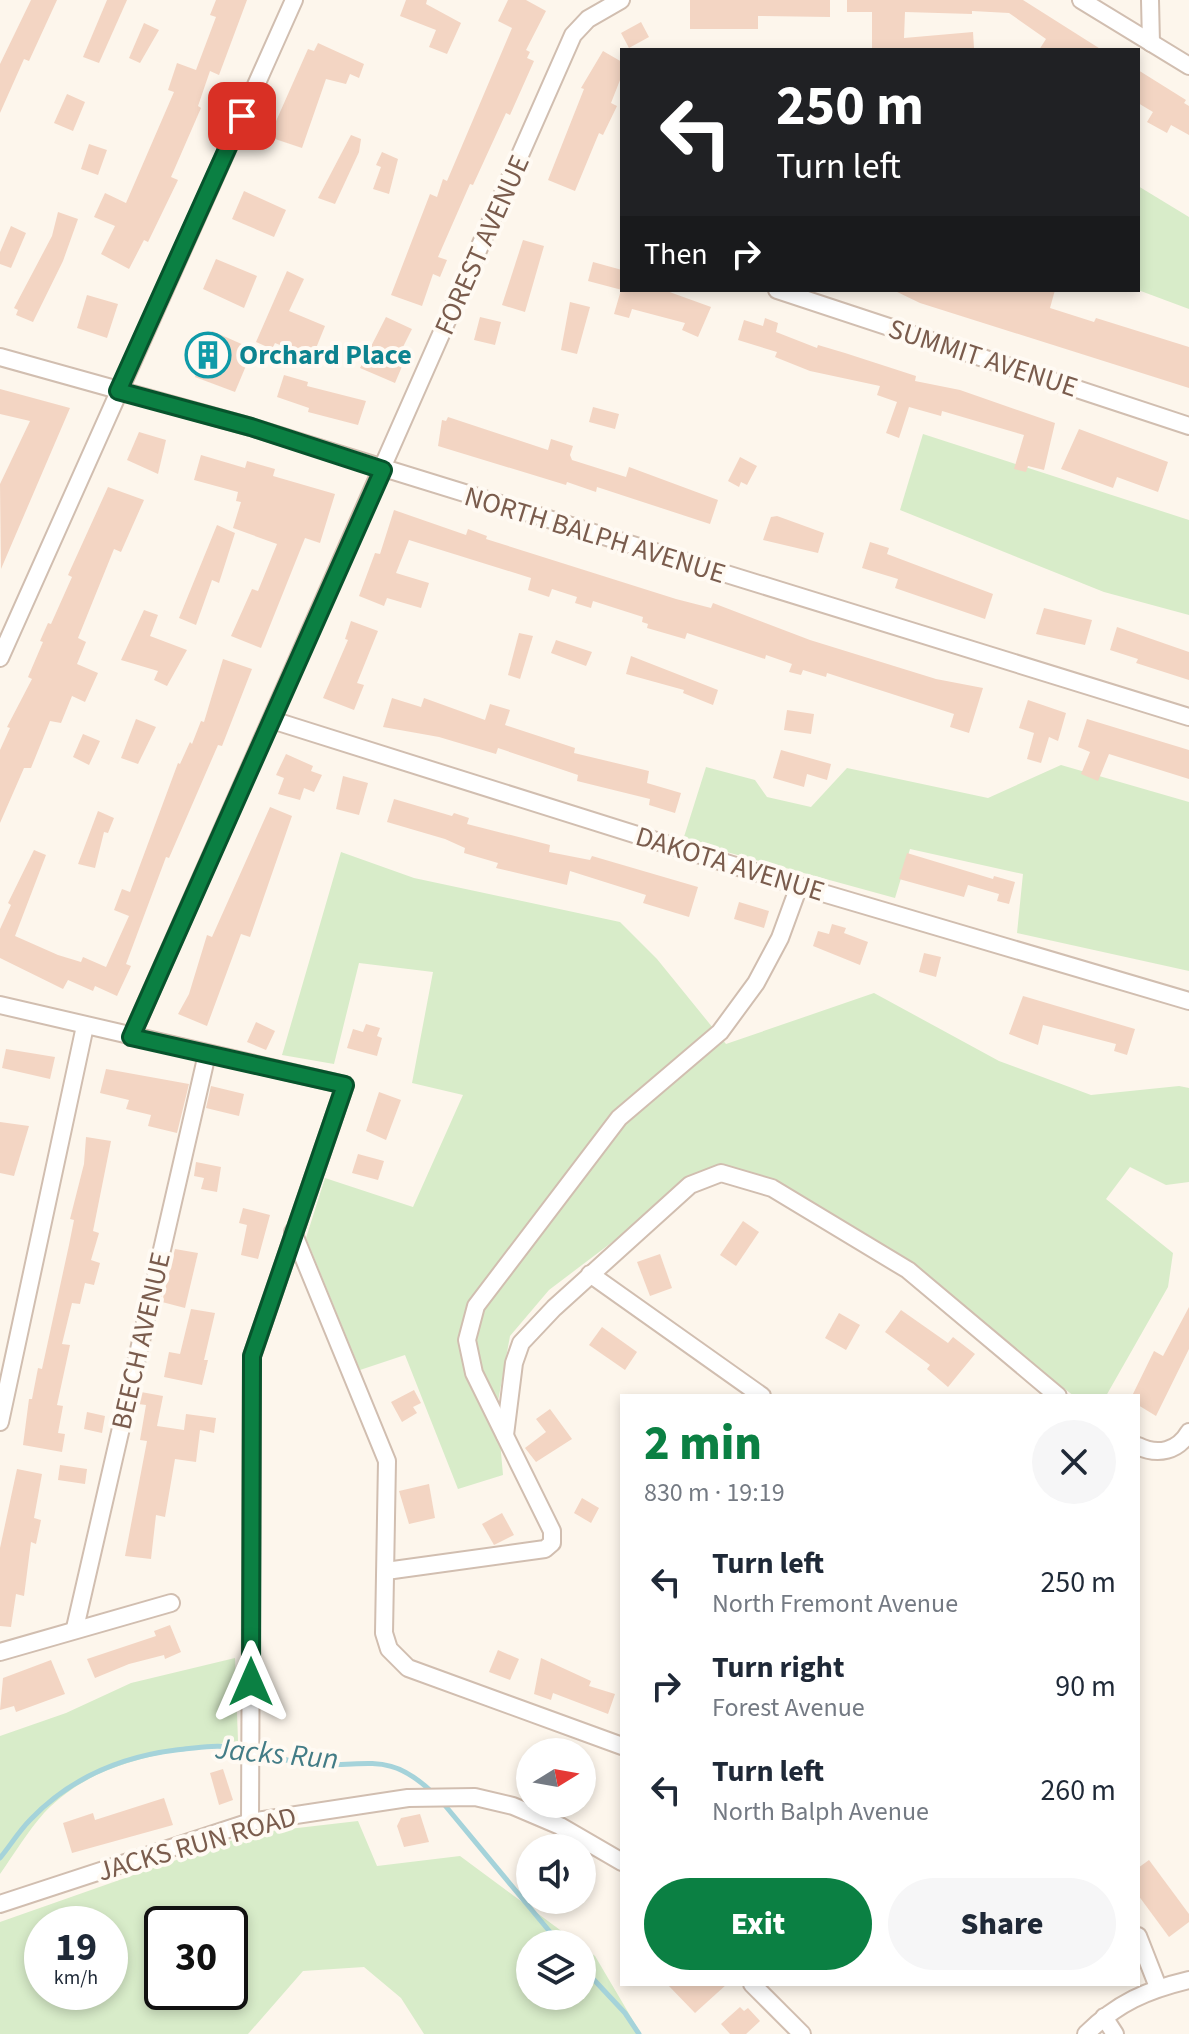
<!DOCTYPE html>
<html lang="en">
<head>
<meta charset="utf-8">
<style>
	body { margin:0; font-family:"Source Sans 3",sans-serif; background:#f6f6f7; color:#1f2937; height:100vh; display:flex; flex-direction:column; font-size:30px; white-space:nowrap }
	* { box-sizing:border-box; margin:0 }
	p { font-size:26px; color:#747a83 }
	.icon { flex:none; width:44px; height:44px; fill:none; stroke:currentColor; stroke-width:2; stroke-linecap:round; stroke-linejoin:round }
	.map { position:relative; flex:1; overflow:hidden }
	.sheet { position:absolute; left:620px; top:1394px; width:520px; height:592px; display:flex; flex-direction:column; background:#fff; border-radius:0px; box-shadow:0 4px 12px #0003 }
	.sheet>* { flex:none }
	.top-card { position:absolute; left:620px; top:48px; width:520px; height:244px; border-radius:0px; box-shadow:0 4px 12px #0003; background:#202124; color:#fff; overflow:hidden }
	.needle { width:52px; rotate:79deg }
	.fabs { position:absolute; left:516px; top:1738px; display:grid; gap:16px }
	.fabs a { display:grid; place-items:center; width:80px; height:80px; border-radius:50%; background:#fff; box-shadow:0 4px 12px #0003; font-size:40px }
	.speed { position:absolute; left:24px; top:1906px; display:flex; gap:16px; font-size:40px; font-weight:700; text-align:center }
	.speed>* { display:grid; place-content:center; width:104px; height:104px; border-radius:50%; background:#fff; box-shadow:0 4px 12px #0003; line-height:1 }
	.speed small { font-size:20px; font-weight:400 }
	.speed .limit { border:4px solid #111; border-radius:12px; background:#fff; color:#111 }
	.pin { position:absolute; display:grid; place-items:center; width:68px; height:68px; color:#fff; margin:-34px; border-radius:16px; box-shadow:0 4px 12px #0006 }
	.me { position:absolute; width:88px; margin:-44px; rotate:0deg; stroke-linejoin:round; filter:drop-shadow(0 0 6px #0008) }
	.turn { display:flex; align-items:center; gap:28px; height:168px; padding:0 24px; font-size:36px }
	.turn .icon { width:104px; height:104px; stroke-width:2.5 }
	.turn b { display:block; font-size:56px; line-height:68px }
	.then { display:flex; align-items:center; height:76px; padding:0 24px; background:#0003; gap:16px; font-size:30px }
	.round { display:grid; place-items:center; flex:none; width:84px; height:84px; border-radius:42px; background:#f6f6f7 }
	.summary { display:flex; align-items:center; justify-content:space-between; height:136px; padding:0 24px }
	h1 { font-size:48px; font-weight:800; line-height:60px; color:#0b8043 }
	.cta { display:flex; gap:16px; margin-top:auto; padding:16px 24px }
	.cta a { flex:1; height:92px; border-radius:48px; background:#0b8043; color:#fff; font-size:32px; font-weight:800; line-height:92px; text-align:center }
	.cta a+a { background:#f6f6f7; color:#1f2937 }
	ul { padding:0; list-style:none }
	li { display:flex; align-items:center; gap:24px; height:104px; padding:0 24px }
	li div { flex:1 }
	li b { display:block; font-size:30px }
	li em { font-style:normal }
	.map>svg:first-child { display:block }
</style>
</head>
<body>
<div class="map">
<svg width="1189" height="2034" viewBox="0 0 1189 2034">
	<rect width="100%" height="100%" fill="#fdf6ec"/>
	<g fill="#d8ecc9" fill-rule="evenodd">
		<polygon points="1138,186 1189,217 1189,309 1138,290"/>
		<polygon points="923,434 1189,520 1189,615 1104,592 900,510"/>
		<polygon points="1061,765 1189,802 1189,971 1017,933 1023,874 910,849 895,898 683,840 706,767 755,780 767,797 811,807 847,768 988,798"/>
		<polygon points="341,852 414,878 620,922 657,959 726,1044 874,993 999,1061 1091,1095 1179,1086 1189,1088 1189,1182 1166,1185 1130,1167 1106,1199 1173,1253 1168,1287 1106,1396 1074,1396 993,1334 914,1265 777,1186 728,1169 710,1168 549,1290 510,1336 497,1407 503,1475 458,1489 405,1355 360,1370 306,1238 325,1178 413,1207 463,1095 412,1083 433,972 359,963 334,1064 282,1055"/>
		<path d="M235,1658L238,1741C168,1753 96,1758 44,1813C28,1831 14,1854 0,1874V1736L66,1713L131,1683Z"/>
		<path d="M358,1821L377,1866L460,1856L579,1944H530V1996H582V1946L595,1956L641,2034H424L401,1998L364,1967L303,1971L248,2034H0V1922L253,1833ZM110,1924V1992H42V1924ZM230,1924V1992H162V1924Z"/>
	</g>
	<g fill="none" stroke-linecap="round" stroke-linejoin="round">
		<g stroke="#a5d3da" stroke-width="5">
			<polyline points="443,1803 560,1944"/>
			<path d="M0,1858C10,1846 19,1831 30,1820C70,1778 120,1757 176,1750C195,1748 217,1744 237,1748C263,1753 288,1763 314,1764C368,1768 388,1750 433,1793"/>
			<polyline points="582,1967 625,2013 639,2034"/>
		</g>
	</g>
	<g fill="#f3d5c3">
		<polygon points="31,0 57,0 29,61 24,59 0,113 0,64"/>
		<polygon points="107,0 127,0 99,63 83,57"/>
		<polygon points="216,0 247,0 219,75 210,71 198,106 201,108 171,177 178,180 148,242 144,240 129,269 101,254 115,226 94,217 105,193 126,203 174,92 168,90 177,63 196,70 216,17 210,15"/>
		<polygon points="406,0 427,0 426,4 461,23 447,54 429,47 436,30 400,16"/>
		<polygon points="508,0 526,0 546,11 526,50 530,52 527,58 534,61 510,115 506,113 473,185 470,184 438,257 447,260 440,277 433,274 422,306 391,295 430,194 437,197 443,179 447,181 512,28 498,21"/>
		<polygon points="690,0 830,0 830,17 758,16 758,29 690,29"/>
		<polygon points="847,0 1023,0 1102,50 1039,50 1046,39 1009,13 972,11 972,14 905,12 904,38 973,32 974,48 872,50 872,12 847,12"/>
		<polygon points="641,22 649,37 629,48 621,33"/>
		<polygon points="144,23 159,30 140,63 129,58"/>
		<polygon points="318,43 364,64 359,78 350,74 346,84 326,79 302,148 269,137 308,49 314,51"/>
		<polygon points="603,51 622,62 622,75 611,103 617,106 603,135 599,133 575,191 548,180 584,89 581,88"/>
		<polygon points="1138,70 1186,100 1184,103 1189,106 1189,135 1171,125 1167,133 1147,122 1153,112 1138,103"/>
		<polygon points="67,94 85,102 73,131 54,123"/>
		<polygon points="351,135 361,139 359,152 335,204 318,198"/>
		<polygon points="89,144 107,150 98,175 81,169"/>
		<polygon points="382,152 398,159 389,194 373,189 381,167 376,165"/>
		<polygon points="244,191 286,210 274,237 232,219"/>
		<polygon points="58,212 78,219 63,261 33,322 16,315 18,310 14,308 52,236"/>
		<polygon points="11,226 26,233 11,268 0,264 0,252"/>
		<polygon points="523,240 544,246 525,312 502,305"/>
		<polygon points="216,259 257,276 244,308 203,289"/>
		<polygon points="593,262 622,270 622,290 588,281"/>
		<polygon points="287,271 304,279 289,311 325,326 312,358 275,343 272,349 256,342"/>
		<polygon points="621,290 664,290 711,307 698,337 682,330 685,323 632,309 629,318 614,314"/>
		<polygon points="893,290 1055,290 1050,308 1094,322 1096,318 1189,347 1189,388 920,303"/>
		<polygon points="87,295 118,304 107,338 77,328"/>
		<polygon points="570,302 590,307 577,354 561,350"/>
		<polygon points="386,317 412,329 396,361 403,364 395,383 360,368"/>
		<polygon points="480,317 501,322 495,345 474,340"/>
		<polygon points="765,318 778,323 776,332 817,348 818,345 845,353 916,376 915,381 960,390 1055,423 1044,470 1028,466 1026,472 1014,469 1024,435 942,411 941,416 909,407 899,438 886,433 897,402 877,395 880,386 810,371 775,357 777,352 738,340 744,320 763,326"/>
		<polygon points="212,331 253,349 235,392 195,377"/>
		<polygon points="284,375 308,382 307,386 366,401 358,425 308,412 309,408 277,397"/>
		<polygon points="0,389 70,408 1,569 0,484 30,421 0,414"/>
		<polygon points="593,407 619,414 615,429 589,422"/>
		<polygon points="448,417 548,450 551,439 573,446 570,455 572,460 626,477 629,467 718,500 710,524 597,487 596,492 567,482 566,485 438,446 442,420 446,421"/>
		<polygon points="1079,429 1168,462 1158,492 1117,477 1113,488 1061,469"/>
		<polygon points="139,432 166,440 158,474 127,460"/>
		<polygon points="201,455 245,468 247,461 275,469 273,476 335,494 320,543 305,538 261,648 231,636 252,589 258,591 277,544 233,528 241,502 236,501 238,492 194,480"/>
		<polygon points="740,457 757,466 747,485 741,482 739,487 728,481"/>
		<polygon points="108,487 144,500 121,552 114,549 78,638 86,642 77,664 98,673 85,702 72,696 61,723 50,721 31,768 24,768 0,823 0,750 10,728 7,727 32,679 28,677 43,642 40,641 48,623 51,624 72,577 68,575"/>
		<polygon points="394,510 466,535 468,529 487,536 486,539 676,599 711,608 713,603 810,640 936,679 983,688 969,733 950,727 954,714 827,673 826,677 803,670 801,675 789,672 792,664 766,655 765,659 687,633 685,639 647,628 648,624 642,622 643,617 593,601 591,608 575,603 577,597 552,589 549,597 528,590 531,578 409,540 396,573 429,583 421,608 387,598 384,606 359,596 375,553 380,554"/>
		<polygon points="777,516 824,533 818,553 763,540 771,517"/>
		<polygon points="217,525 235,533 219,583 212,580 196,625 179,618"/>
		<polygon points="870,542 889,548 887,554 993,594 985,619 895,588 898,579 862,568"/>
		<polygon points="1044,608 1092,620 1085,645 1036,634"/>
		<polygon points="144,610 158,615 150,636 187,650 167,686 154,680 158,671 121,660"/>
		<polygon points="351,621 378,631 357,683 364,685 354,710 323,698 348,640 345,639"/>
		<polygon points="1117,627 1189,652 1189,680 1136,663 1138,659 1110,650"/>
		<polygon points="519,633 533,636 520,679 508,675"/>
		<polygon points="556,640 592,652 586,666 551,653"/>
		<polygon points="631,656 718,690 713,705 683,693 684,690 626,674"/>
		<polygon points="223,659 252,669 222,746 218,745 169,858 166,857 126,964 131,966 117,996 95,986 93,991 68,980 63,989 0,958 0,929 11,905 8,903 34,850 46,855 15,936 58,955 81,962 83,957 106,967 129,916 114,910 122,889 130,892 178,763 180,764 190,742 192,744 201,721 204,722"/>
		<polygon points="392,698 421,707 424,698 485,720 490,704 510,710 505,725 575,748 574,753 649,771 647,783 681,793 675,813 649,805 650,799 577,781 578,775 498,748 496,754 439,737 383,727"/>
		<polygon points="1028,700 1066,713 1058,741 1049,737 1041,763 1027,759 1034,733 1019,728"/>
		<polygon points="787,710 814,714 811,734 784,730"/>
		<polygon points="136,719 156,727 138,764 121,758"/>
		<polygon points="1087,719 1189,750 1189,779 1109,754 1098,781 1081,774 1090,752 1078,747"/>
		<polygon points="83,734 100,741 89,765 73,757"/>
		<polygon points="781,750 831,764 827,780 807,774 804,787 773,778"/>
		<polygon points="286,754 313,766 311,771 322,775 314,792 304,788 300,800 278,794 284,778 276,775"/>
		<polygon points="343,776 368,783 359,815 336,809"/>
		<polygon points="394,799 452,816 454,813 469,818 467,824 550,845 549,852 590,860 592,856 698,887 689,917 643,903 646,895 570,871 567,885 496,868 498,863 464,853 465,848 445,839 387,822"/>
		<polygon points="270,807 292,816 250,937 241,934 207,1026 178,1014 189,994 207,935 212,937"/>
		<polygon points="98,811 114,818 108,833 104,832 95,868 78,864"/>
		<polygon points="907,853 993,879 994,876 1015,882 1009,904 997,901 999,894 968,885 964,897 899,879"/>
		<polygon points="739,902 769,911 764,928 734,919"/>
		<polygon points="832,924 846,928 844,933 868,942 860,965 813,946 818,931 829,934"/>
		<polygon points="924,953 941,957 936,977 919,972"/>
		<polygon points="1023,996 1135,1029 1127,1055 1114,1051 1116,1044 1043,1025 1038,1045 1009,1034"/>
		<polygon points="256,1022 275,1031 266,1050 247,1042"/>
		<polygon points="366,1024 380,1028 377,1036 382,1038 377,1056 347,1048 353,1029 363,1032"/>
		<polygon points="6,1049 55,1057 50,1079 2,1068"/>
		<polygon points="106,1069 189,1084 177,1133 148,1126 151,1115 126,1109 129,1100 100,1093"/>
		<polygon points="211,1086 244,1094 239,1116 206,1108"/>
		<polygon points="379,1092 401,1100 386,1140 366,1131"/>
		<polygon points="0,1122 29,1126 14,1176 0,1173"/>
		<polygon points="86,1137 111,1141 93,1231 99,1233 91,1260 100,1263 94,1285 85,1283 80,1304 72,1303 62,1344 70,1345 57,1405 63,1406 58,1433 65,1434 62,1452 23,1445 29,1399 32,1399 38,1368 42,1369 69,1245 74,1220 70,1219 84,1164"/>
		<polygon points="358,1154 384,1161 378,1180 352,1173"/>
		<polygon points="196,1162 221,1167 217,1192 201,1189 204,1178 194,1176"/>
		<polygon points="243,1208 270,1215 258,1259 241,1255 247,1225 239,1223"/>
		<polygon points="743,1221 759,1232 736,1266 720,1255"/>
		<polygon points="175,1249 198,1253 185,1308 162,1302"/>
		<polygon points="660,1254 672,1288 650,1296 637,1262"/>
		<polygon points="1189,1307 1189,1349 1156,1416 1138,1405 1138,1396 1132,1396 1154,1351 1163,1356"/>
		<polygon points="191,1309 215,1313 204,1360 208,1360 202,1385 164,1377 169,1352 180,1354"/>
		<polygon points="901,1310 948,1343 953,1337 975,1354 948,1387 927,1369 930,1365 885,1332"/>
		<polygon points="839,1313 860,1325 846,1350 825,1338"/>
		<polygon points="602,1327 637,1352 625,1370 589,1345"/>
		<polygon points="414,1390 421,1403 413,1407 417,1413 402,1422 391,1402"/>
		<polygon points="141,1392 163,1396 157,1426 184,1430 186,1414 216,1418 214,1433 200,1430 196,1462 175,1459 165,1517 156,1515 151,1559 125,1556 147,1441 140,1440 146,1405 138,1404"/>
		<polygon points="550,1409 572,1439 536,1462 525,1448 546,1432 536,1419"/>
		<polygon points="87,1412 105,1416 102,1433 84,1429"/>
		<polygon points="60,1465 87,1469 85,1484 58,1480"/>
		<polygon points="17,1469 42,1474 34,1518 41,1520 36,1544 31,1542 24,1596 16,1594 11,1627 0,1626 0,1548"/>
		<polygon points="429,1484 435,1518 409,1524 399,1491"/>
		<polygon points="582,1498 599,1508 591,1523 574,1513"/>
		<polygon points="502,1513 514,1535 494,1545 482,1524"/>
		<polygon points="170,1625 181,1652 165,1659 164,1655 129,1664 95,1678 87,1659 156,1636 154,1631"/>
		<polygon points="498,1650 519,1659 510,1680 489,1672"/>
		<polygon points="541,1658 591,1681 589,1686 615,1694 608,1714 553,1693 551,1700 534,1694"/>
		<polygon points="51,1660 65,1694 16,1712 14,1706 0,1710 3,1678"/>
		<polygon points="223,1769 233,1800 219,1805 210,1773"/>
		<polygon points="164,1798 173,1825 72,1853 63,1823 93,1813 95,1820"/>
		<polygon points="420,1814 429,1842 404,1847 397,1826 401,1818"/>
		<polygon points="1149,1860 1189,1914 1189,1922 1169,1937 1138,1895 1138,1868"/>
		<polygon points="667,1984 727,1984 695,2013"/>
		<polygon points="740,2007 744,2011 748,2008 760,2021 746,2034 730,2034 721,2024"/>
	</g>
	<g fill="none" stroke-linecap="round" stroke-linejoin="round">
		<g stroke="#d1beb0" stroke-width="20">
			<g id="minor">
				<polyline points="1081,0 1189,66"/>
				<polyline points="1150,0 1151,43"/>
				<polyline points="777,290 1189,426"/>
				<polyline points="0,357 251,427 1189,717"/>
				<polyline points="0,658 294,0"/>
				<polyline points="272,720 799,886 1189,1001"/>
				<polyline points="0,1005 345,1085 252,1356 250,1822"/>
				<polyline points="131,1037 573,35 588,19 621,0"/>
				<polyline points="293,1232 387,1461 384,1633 389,1649 408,1668 622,1746"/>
				<polyline points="590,1274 762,1396"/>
				<polyline points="0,1422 85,1026"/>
				<polyline points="505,1435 514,1363 521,1343 554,1308 690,1185 721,1173 772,1188 908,1270 1058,1396"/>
				<path d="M1138,1446C1158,1456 1178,1451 1189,1432"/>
				<polyline points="386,1571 545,1549 552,1543 552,1531 474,1373 467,1340 476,1306 619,1118 720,1032 756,983 780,938 799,886"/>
				<polyline points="75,1628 207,1054"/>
				<polyline points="0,1652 171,1603"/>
				<polyline points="0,1904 250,1822 408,1798 475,1797 513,1806 560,1826 622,1862"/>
				<polyline points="1138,1936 1158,1987"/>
				<polyline points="752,1984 802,2034"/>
				<polyline points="1104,2017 1115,2034"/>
				<path d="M1086,2034C1117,2003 1147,1990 1189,1980"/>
			</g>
		</g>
		<use href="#minor" stroke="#fff" stroke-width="16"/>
	</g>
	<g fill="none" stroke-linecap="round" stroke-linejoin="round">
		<g stroke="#07532c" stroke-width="20">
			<polyline id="route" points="242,116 118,391 251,427 383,470 131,1037 345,1085 252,1356 251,1682"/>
		</g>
		<use href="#route" stroke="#0b8043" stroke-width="14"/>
	</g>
	<defs>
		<g id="building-ring" transform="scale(2.3)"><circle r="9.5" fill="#fffaf3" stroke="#0f9aa8" stroke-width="1.5"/><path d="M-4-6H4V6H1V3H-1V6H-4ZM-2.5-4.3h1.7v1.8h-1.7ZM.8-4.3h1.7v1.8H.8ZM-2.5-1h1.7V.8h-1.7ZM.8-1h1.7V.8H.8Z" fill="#0f9aa8"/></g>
	</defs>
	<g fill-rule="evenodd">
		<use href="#building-ring" x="208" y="355"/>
	</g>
	<g text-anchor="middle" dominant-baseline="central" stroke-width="8" stroke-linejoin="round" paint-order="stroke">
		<g font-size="28" fill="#7a5c4d" stroke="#fffaf3">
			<text transform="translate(482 245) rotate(-66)">FOREST AVENUE</text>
			<text transform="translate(983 358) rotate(18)">SUMMIT AVENUE</text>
			<text transform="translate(595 535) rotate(17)">NORTH BALPH AVENUE</text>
			<text transform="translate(730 864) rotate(17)">DAKOTA AVENUE</text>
			<text transform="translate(141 1341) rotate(-77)">BEECH AVENUE</text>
			<text transform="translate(197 1844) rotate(-16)">JACKS RUN ROAD</text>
		</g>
		<g font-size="28" font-weight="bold" fill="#0d838f" stroke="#fffaf3" text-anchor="start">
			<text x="239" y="355">Orchard Place</text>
		</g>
		<g font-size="30" font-style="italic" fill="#437c86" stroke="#fffaf3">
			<text transform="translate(277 1754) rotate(5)">Jacks Run</text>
		</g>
	</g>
</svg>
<div class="fabs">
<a><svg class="needle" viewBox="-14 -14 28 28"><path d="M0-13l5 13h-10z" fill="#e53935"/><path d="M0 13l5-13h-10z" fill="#747a83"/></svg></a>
<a><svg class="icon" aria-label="sound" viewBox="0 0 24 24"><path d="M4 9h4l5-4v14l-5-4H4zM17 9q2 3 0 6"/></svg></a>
<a><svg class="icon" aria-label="layers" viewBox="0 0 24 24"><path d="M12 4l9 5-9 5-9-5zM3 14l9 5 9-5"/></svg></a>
</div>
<div class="speed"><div>19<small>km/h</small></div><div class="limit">30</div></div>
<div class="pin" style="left:242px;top:116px;background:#d93025"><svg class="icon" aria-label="arrive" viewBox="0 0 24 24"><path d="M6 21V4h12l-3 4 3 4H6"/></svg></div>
<svg class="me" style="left:251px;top:1682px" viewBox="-20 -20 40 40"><path d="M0-17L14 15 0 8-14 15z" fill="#0b8043" stroke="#fff" stroke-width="4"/></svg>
<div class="top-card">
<div class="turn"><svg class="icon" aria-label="left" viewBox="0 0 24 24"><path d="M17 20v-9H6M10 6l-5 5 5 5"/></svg><div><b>250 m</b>Turn left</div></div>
<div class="then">Then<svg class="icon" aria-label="right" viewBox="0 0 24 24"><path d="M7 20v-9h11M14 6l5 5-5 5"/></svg></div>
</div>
<section class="sheet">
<div class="summary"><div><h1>2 min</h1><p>830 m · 19:19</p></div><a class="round"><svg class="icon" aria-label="close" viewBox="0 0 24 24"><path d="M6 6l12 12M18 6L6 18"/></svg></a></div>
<ul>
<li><svg class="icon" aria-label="left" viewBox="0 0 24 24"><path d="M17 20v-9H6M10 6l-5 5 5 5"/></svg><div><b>Turn left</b><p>North Fremont Avenue</p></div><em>250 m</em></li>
<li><svg class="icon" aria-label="right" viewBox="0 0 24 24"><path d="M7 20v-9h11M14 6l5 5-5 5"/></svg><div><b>Turn right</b><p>Forest Avenue</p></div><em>90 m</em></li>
<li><svg class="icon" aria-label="left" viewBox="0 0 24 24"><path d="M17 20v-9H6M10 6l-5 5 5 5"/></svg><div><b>Turn left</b><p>North Balph Avenue</p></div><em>260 m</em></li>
</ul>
<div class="cta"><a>Exit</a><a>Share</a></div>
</section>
</div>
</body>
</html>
